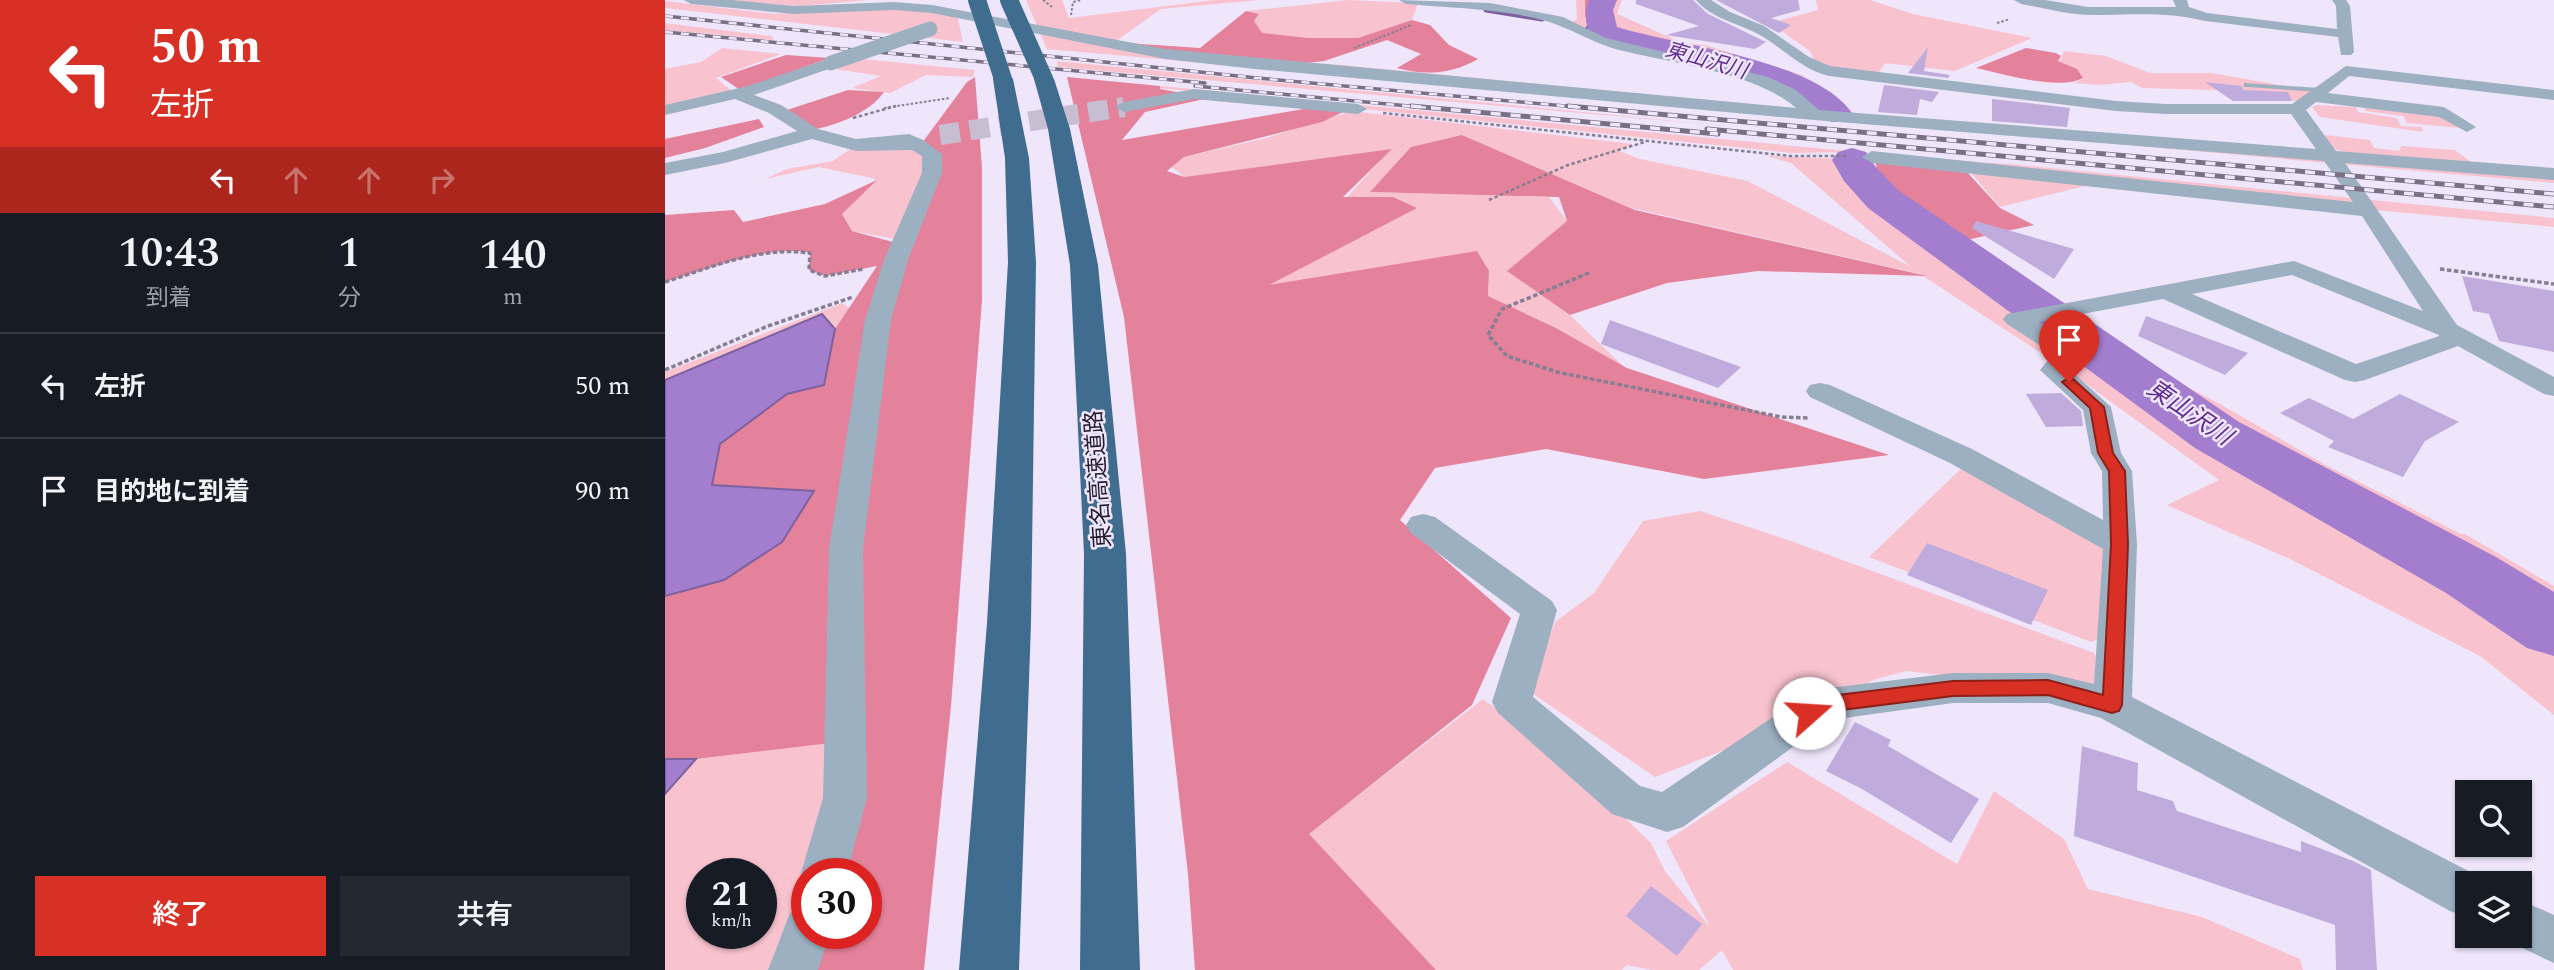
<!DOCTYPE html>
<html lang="ja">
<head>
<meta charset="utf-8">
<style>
	body { margin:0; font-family:Spectral,"Noto Sans JP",serif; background:#242831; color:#f1f3f6; height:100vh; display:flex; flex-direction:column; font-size:26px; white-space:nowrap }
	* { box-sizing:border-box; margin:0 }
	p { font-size:23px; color:#9ea1a6 }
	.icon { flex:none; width:38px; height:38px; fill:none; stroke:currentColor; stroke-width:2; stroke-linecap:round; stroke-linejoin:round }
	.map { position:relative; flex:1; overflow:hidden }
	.drawer { display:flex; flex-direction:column; background:#171b24; width:665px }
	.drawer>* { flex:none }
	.top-card { background:#d93025; color:#fff; overflow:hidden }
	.fabs { position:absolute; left:1790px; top:780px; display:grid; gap:14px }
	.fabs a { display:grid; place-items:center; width:77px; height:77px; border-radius:0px; background:#171b24; box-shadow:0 2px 5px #0004; font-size:35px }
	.speed { position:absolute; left:21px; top:858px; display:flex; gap:14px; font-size:35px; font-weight:700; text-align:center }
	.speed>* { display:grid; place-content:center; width:91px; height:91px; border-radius:50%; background:#171b24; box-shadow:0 2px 5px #0004; line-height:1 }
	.speed small { font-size:18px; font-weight:400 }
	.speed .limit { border:10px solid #d22; background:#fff; color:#111 }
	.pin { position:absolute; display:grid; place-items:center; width:60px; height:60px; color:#fff; margin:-72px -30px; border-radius:50% 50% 50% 0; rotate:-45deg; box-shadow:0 0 7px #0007 }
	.pin .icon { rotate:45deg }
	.me { position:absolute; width:77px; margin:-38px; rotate:71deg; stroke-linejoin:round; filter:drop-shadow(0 0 5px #0008) }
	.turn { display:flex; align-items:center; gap:24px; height:147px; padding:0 35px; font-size:32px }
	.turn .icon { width:91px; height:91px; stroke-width:2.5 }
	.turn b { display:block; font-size:49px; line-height:60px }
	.lanes { display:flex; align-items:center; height:66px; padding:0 35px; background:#0003; justify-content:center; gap:35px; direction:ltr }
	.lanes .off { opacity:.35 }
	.eta { display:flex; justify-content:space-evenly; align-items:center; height:119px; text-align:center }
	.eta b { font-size:42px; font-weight:600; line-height:49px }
	.button { display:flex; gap:14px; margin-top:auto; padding:14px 35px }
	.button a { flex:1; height:80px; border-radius:0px; background:#d93025; color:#fff; font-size:28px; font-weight:600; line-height:80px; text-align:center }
	.button a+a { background:#242831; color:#f1f3f6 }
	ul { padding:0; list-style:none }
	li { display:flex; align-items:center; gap:21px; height:105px; padding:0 35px; border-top:2px solid #363941 }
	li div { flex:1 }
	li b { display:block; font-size:26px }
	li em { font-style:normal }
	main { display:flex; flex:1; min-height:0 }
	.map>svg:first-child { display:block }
</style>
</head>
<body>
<main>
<section class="drawer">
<div class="top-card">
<div class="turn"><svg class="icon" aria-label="left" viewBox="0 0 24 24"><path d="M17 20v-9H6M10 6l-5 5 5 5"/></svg><div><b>50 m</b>左折</div></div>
<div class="lanes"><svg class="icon" aria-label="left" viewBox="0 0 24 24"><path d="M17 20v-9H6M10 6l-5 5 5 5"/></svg><svg class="icon off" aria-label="ahead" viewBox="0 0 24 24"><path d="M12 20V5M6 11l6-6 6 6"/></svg><svg class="icon off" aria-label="ahead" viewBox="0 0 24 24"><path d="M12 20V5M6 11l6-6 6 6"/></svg><svg class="icon off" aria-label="right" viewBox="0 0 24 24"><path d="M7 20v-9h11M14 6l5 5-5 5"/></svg></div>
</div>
<div class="eta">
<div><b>10:43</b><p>到着</p></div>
<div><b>1</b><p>分</p></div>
<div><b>140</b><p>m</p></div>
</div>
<ul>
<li><svg class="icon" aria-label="left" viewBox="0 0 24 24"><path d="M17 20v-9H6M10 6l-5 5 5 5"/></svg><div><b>左折</b></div><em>50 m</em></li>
<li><svg class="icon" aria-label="arrive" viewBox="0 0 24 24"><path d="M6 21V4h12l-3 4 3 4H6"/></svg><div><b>目的地に到着</b></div><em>90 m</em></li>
</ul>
<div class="button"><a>終了</a><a>共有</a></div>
</section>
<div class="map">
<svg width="1889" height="970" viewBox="0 0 1889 970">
	<rect width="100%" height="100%" fill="#efe6fb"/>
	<g fill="#f8c3ce" fill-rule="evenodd">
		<polygon points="52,0 205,0 134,6"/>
		<polygon points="361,0 397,0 404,18 550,0 594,0 496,9 451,41 555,58 676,65 1146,110 1097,80 936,41 903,25 912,19 911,0 957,0 952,14 1018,43 1040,45 1137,75 1156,89 1174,112 1889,174 1889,183 382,49"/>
		<polygon points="683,0 753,3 747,20 693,38 643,38 596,33 589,21 594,14 581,11"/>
		<polygon points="1151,0 1205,0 1248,14 1367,38 1290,71 1220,63 1214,72 1165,68 1151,63 1145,51 1105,23 1153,10"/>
		<polygon points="0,1 109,14 220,7 292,14 298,42 0,8"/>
		<polygon points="0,23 106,36 109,40 0,30"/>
		<polygon points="57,48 116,54 51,78 68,92 0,109 0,69 36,62"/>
		<polygon points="1399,51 1441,56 1485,73 1547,73 1654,92 1639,103 1586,91 1477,88 1466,82 1435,85 1409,83 1418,79 1395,62"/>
		<polygon points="187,58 310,70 308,77 261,75 225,93 187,88 216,76 164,68"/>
		<polygon points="392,61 1062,126 393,67"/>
		<polygon points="495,86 1193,152 1127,153 494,88"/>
		<polygon points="1652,105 1691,107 1693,112 1732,118 1736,126 1757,127 1758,132 1655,117 1647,107"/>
		<polygon points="1699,105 1777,113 1795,128 1742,123 1738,116 1700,111"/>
		<polygon points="687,111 967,144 954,151 975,159 1083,181 1246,267 1126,163 1102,156 1206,160 1226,200 1324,256 1451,350 1555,404 1657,463 1796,534 1800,534 1889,586 1889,715 1815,656 1627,560 1502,505 1554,480 1402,370 1255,274 966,208 797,135 706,192 884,197 902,221 843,271 905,315 958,366 883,324 823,296 824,271 601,286 724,151 519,177 507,167 519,157 601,138"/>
		<polygon points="1660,135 1705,140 1709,148 1734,151 1737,146 1790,150 1806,162 1684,153 1665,148"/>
		<polygon points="251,144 264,155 263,173 230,239 187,231 177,214 211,179 154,167 100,179 122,169 168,161 191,145"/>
		<polygon points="1243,157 1343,164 1889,218 1889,227 1710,210"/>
		<polygon points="1303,169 1424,185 1335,207"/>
		<polygon points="177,303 194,315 170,329 157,314 0,380 0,372"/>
		<polygon points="1300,465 1445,553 1451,631 1426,642 1204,557"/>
		<polygon points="1035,511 1126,541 1429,653 1448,695 1241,671 1208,680 1132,722 990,777 864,691 890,622 929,593 978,521"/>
		<polygon points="818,699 901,761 986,843 1000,871 1045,927 1001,841 1122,762 1292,864 1329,791 1399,839 1423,889 1537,917 1635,959 1638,970 1068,970 1057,950 1034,970 986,970 962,965 957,970 771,970 643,834"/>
		<path d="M199,739L180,787L157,873H142V927L127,970H0V794L31,759ZM37,873H96V933H37Z"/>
	</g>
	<g fill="#e4829b">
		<polygon points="920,0 952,0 945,14 920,17"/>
		<path d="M581,11L594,14L589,21L597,33L643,38H693L747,20L765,25L784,45L813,59C787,74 761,76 732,68L756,54L722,40L659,61L632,64L589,61L446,42L535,48Z"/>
		<path d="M990,48C1012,50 1035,50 1056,55C1069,58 1079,63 1091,69C1124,85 1144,84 1172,112L1159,109L1133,91Z"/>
		<path d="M1361,48L1391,53L1396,56L1393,61L1412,69L1418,78C1394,91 1338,74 1311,68Z"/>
		<polygon points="121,55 165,58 75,90 56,77"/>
		<path d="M310,77L317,168V300L286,706L259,970H140L150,933H201V873H165L199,739L31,759H0V596L59,580L117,542L148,491L47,486L55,444L122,394L159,385L170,329L212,266L160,276L144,270L145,253C108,243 37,271 0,282V215L69,210L78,222L160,204L212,180L177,214L187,231L228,242L272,175L257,143L302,82Z"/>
		<polygon points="402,77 495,86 495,89 544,98 480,112 457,140 645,108 680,111 657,122 519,157 502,171 519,177 727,149 678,197 728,197 752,208 604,285 812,251 824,271 823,296 889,327 962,368 1224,455 1039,479 881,449 770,468 735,520 846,618 807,705 644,834 771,970 530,970 523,874 459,317"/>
		<path d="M183,90L219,92C203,114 173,124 148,130L119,111Z"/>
		<polygon points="94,119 99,127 40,148 0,158 0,139"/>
		<polygon points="797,135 970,210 1262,276 1093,271 1002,283 905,315 842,271 902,221 894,197 705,192 746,147"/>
		<path d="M1210,159L1301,171L1335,208L1369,225L1297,241C1262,221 1215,203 1210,159Z"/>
	</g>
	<g fill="#a37ecf" stroke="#7d619f" stroke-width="2">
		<polygon points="157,314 170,329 159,385 122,394 55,444 47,485 149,491 117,542 59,580 0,596 0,380"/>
		<polygon points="0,759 31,759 0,794"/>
	</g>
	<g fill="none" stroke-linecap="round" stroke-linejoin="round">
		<g stroke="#7d619f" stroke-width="5">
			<polyline points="821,10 877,19"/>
			<polyline points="923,28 938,32"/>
		</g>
		<g fill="#a37ecf" fill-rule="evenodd">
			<path d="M924,0H952L948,10L952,27C1013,46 1150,59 1187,113L1182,121C1152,128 1131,99 1105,88C1049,64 986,58 927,38C920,27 919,12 924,0Z"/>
			<polygon points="1187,148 1201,152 1210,166 1233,190 1574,422 1831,557 1889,592 1889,656 1862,648 1781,593 1530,448 1203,208 1179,181 1167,160 1173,152"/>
		</g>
	</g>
	<g fill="#c0abdd">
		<polygon points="971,0 1028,0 1043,14 1101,42 1090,49 1001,35 1034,26 971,4"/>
		<polygon points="1051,0 1133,0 1135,10 1106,18 1126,25 1114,33"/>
		<polygon points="1263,47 1259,71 1285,75 1283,78 1243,73"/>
		<polygon points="1540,82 1576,86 1579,90 1623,92 1627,101 1568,101"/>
		<polygon points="1219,85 1274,92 1267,102 1255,99 1252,115 1213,112"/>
		<polygon points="1327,99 1405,108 1402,127 1327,121"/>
		<polygon points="1311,221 1409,249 1389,279 1307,228"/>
		<polygon points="1797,276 1889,291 1889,352 1834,341 1824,314 1808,311"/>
		<polygon points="1481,316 1583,353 1560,375 1473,336"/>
		<polygon points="945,320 1076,367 1053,388 936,344"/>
		<polygon points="1396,393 1416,411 1418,426 1381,427 1361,394"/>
		<polygon points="1735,394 1794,422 1760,441 1738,477 1663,447 1669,441 1615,413 1644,398 1688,419"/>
		<polygon points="1262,543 1383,590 1366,625 1242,575"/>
		<polygon points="1190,722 1226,740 1223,746 1314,799 1286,843 1197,789 1161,771"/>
		<polygon points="1417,746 1473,763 1472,790 1508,801 1512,811 1636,852 1636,841 1688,861 1706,870 1712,970 1671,970 1670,925 1409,836"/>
		<polygon points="986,886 1037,924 1012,956 961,916"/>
	</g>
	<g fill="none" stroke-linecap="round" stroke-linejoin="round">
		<polyline stroke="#c7bed2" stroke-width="15" stroke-dasharray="15 8" stroke-linecap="butt" points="455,108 459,107"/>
		<polyline stroke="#c7bed2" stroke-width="20" stroke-dasharray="20 10" stroke-linecap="butt" points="275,135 459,107"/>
		<g stroke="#867e92" stroke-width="2" stroke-dasharray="2.5 2" stroke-linecap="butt">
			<polyline points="378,0 387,7"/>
			<polyline points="406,15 408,2 416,0"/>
			<polyline points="1332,23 1345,19"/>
			<polyline points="689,48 746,25"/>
			<polyline points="219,108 285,98"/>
		</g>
		<g stroke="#867e92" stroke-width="2.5" stroke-dasharray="3.5 2.5" stroke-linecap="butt">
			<polyline points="718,113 1125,156 1183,156"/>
			<polyline points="188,118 231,106"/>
			<polyline points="824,200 903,165 980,142"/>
		</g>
		<g stroke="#867e92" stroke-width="3.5" stroke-dasharray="4.5 2.5" stroke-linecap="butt">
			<polyline points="1775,269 1889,284"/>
			<polyline points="924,273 837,309 823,335 842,356 892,372 1116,417 1144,418"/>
			<path d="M0,282C47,267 95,246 145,253L144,270L160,276L198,269"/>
			<polyline points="0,370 103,326 188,297"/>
		</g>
		<polygon fill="#9cb0c1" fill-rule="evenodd" points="1579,83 1655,88 1659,90 1655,92 1582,87 1579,87"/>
		<g fill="#9cb0c1" fill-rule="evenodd">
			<path d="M19,0H67L129,6L229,2L267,5L500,49L1131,108C1092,73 1006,63 954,50C931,44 912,32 890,24C849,9 785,8 741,4L734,0L825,3L898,17L941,38L1103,77L1131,90L1154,110L1651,149L1626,114H1501L1451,111L1164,76C1135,69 1119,48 1093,34C1073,23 1047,19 1031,0H1046L1065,12L1099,26L1144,57L1165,66L1451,101L1501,104H1627L1681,66L1889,90V100L1684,76L1663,93L1779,107L1811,127L1802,132L1774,117L1651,102L1641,110L1671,151L1889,168V180L1680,163L1792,325L1889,377V396L1879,394L1793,346L1700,380L1690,382L1680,380L1498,299L1374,322L1413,347L1417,353L1404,369L1446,407L1456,453L1467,471L1472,544L1467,697L1819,879L1820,884H1802V917L1785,911L1436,718L1383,703H1288L1165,720L1018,827L1002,832L947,814L833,713L827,702L855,614L746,533L741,525L746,517L758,514L770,517L887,601L892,610L868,697L975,786L997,792L1142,694L1156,689L1288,673H1383L1429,684L1438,549L1285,463L1145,397L1141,391L1145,385L1155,383L1165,385L1307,449L1438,520L1437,471L1426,453L1418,410L1375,370L1388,354L1342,324L1338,319L1342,314L1629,261L1758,311L1697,216L1207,163L1197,157L1207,151L1688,202L1659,161L1149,120L590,69L500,59L267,13L229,10L129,14L26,4ZM1627,275L1774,335V336L1691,364L1527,294Z"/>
			<path d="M1349,0H1380L1423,7H1511L1508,0H1522L1524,7L1542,13L1672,29L1671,6L1667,0H1681L1685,6L1689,52L1686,55H1676L1673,37L1540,21C1502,11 1465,15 1426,15C1403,15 1379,8 1356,4Z"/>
			<polygon points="166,58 172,60 174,63 172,66 89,95 116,105 153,129 191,139 244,134 258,140 277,154 277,173 243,260 226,320 198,549 202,798 182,873 142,873 142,886 136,873 158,798 164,549 200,320 219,260 257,173 257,156 247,150 191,151 147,139 60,163 0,175 0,163 58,152 132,131 104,113 70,99 0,115 0,105 83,86"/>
			<polygon points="529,89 693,104 702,109 693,114 529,99 459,112 450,107 459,102"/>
			<polygon points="1855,900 1889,915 1889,963 1838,939 1837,936 1855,936"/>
			<polygon points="142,906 142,933 165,933 153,970 103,970 125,913"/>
		</g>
		<g fill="#406c8f" fill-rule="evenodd">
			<polygon points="338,73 345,75 348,79 364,158 371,262 366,623 354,970 294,970 322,623 343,262 340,158 328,79 331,75"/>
			<polygon points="379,73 386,75 389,79 405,129 433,265 461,554 475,970 415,970 419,554 405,265 383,129 369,79 372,75"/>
		</g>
		<g stroke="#797084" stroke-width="3.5">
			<g id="rail-far1">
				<polyline points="0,16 592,78 922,108"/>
				<polyline points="0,32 540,83"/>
				<polyline points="530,86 765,108"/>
			</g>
		</g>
		<g stroke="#797084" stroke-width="5">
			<g id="rail">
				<polyline points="746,106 1053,134"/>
				<polyline points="903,106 1889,194"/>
				<polyline points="1042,129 1889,207"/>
			</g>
		</g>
		<use href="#rail-far1" stroke="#efe6fb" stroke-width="2.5" stroke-dasharray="8" stroke-linecap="butt"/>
		<use href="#rail" stroke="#efe6fb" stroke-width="3.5" stroke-dasharray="10" stroke-linecap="butt"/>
		<polyline stroke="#9cb0c1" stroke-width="15" points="166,63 265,29"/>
		<g stroke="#406c8f" stroke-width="18">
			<polyline points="312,0 338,79"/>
			<polyline points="344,0 379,79"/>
		</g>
	</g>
	<polygon fill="#d93025" stroke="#8d1f18" stroke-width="2" points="1404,378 1408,379 1439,407 1448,453 1460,471 1463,544 1457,705 1454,711 1447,713 1383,695 1288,696 1161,712 1144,721 1137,719 1134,713 1137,708 1156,697 1288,681 1383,680 1438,695 1446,544 1444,471 1433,453 1425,408 1397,382"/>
	<g text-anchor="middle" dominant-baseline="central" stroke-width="5" stroke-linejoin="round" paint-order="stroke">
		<g font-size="21" font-style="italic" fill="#602e8f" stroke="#efe6fb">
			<text transform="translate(1041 61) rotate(16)">東山沢川</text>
		</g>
		<g font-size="23" fill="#251d30" stroke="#efe6fb">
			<text transform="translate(434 479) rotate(-94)">東名高速道路</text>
		</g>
		<g font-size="24" font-style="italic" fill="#602e8f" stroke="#efe6fb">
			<text transform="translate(1524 413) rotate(34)">東山沢川</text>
		</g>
	</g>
</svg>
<div class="fabs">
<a><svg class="icon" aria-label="search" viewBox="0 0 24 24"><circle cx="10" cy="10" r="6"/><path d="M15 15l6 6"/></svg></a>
<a><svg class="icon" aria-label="layers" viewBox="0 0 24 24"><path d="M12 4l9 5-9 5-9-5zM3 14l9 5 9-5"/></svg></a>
</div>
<div class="speed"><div>21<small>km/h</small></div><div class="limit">30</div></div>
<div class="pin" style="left:1404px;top:382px;background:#d93025"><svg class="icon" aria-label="arrive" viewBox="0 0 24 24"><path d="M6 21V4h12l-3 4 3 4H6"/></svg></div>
<svg class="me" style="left:1144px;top:713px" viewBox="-20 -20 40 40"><circle r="19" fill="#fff"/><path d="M0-13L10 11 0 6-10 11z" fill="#d93025"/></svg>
</div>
</main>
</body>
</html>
